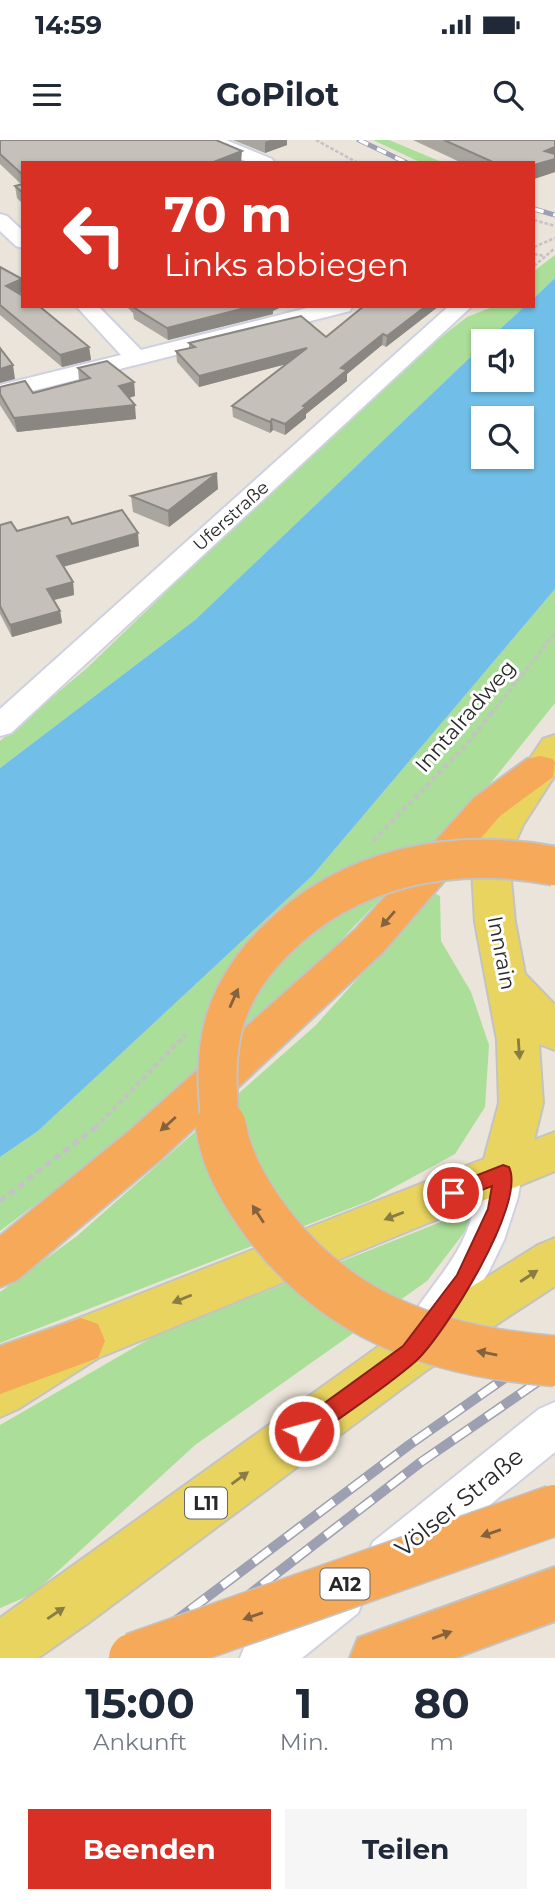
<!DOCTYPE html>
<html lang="de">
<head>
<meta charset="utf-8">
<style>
	body { margin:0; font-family:Montserrat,sans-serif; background:#f6f6f7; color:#1f2937; height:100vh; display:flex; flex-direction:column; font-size:26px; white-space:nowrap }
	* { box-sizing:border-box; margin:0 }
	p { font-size:23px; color:#747a83 }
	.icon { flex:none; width:38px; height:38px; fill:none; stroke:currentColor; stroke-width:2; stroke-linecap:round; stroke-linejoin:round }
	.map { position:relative; height:1518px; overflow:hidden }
	.sheet { display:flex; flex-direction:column; background:#fff; flex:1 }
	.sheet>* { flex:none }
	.hud { position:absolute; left:21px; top:21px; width:514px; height:147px; border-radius:0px; box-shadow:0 2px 5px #0004; background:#d93025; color:#fff; overflow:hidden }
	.fabs { position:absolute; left:471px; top:189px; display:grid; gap:14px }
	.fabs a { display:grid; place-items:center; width:63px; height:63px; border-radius:0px; background:#fff; box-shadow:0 2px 5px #0004; font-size:35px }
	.pin { position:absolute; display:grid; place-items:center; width:60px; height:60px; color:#fff; margin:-30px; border:4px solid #fff; border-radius:50%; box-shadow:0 2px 7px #0007 }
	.me { position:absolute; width:77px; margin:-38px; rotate:53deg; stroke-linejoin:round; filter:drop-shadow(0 0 5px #0008) }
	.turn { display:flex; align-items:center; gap:24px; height:147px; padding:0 28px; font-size:32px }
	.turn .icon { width:91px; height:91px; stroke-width:2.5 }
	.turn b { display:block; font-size:49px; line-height:60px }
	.eta { display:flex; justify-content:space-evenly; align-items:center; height:119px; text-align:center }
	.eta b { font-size:42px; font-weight:700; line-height:49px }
	.action { display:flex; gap:14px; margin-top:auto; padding:14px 28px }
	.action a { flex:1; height:80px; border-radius:0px; background:#d93025; color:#fff; font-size:28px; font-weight:700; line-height:80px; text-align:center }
	.action a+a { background:#f6f6f7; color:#1f2937 }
	.status { display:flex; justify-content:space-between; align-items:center; height:49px; padding:0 35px; background:#fff; direction:ltr }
	.status svg { height:19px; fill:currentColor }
	header { display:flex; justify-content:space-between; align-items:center; height:91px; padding:0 28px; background:#fff; font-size:32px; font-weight:700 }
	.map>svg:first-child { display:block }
</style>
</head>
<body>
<div class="status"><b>14:59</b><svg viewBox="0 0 49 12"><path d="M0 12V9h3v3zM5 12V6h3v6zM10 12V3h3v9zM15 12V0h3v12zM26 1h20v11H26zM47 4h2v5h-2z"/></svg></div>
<header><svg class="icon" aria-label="menu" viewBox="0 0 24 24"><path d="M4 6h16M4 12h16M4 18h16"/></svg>GoPilot<svg class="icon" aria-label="search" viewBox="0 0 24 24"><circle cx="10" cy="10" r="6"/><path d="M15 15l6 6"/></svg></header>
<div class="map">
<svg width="555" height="1518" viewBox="0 0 555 1518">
	<rect width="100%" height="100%" fill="#eae4da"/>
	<g fill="#abde98">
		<polygon points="373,0 389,0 444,23 422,23"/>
		<polygon points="555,115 555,138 534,158 534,131"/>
		<polygon points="495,166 525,166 487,201 483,201 483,205 195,480 0,628 0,601 87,528 332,292 404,226 467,177"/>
		<polygon points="555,449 555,563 481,655 337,804 126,997 0,1091 0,1017 38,991 313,735"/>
		<polygon points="434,753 440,756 441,801 471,852 489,905 485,967 455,1014 369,1061 0,1203 0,1152 77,1096 316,885"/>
		<polygon points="486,1064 427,1141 195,1305 33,1454 0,1468 0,1285 156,1195"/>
	</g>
	<path fill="#71bfe8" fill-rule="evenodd" d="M555,138V449L313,735L38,991L0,1017V628L195,480L483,205V240H522V201H487L525,166H534V158ZM483,278H522V317H483Z"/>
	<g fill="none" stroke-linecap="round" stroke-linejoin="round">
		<g stroke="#cfd1e0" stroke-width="4">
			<g id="minor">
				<polygon points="202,0 226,0 272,19 275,23 250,23 205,4"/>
				<polygon points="0,74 7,76 23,91 23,108 16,106 0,91"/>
				<polygon points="76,166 98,166 141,210 315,166 352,166 350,171 0,259 0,245 121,215"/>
				<polygon points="449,166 472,166 11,593 0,596 0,569"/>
				<path d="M503,1016L517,1021L522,1033L518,1057L504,1100L488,1133L437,1211L422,1217L407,1211L401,1197C415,1164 444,1137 461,1104C475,1078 477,1048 489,1021Z"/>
				<polygon points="555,1262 555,1312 405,1434 389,1441 373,1434 366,1418 373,1402 539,1269"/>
				<polygon points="341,1432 358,1439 365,1456 358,1473 302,1518 240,1518 247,1501 324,1439"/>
			</g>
		</g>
		<g stroke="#c3c3c3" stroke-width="4">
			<g id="major">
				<polygon points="555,595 555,635 523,685 514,705 510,730 515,782 525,834 555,865 555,910 539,904 543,963 534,1000 555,992 555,1031 98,1218 18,1269 0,1277 0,1224 64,1184 484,1019 499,963 497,900 475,782 472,730 476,705 488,682 543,599"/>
				<polygon points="555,1098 555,1146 427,1230 91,1481 38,1518 0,1518 0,1478 393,1196 538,1105"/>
			</g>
		</g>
		<g stroke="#c3c3c3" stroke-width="4">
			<g id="highway">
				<polygon points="540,616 553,619 555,623 553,637 500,676 384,811 161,1019 17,1140 0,1147 0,1096 129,991 356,789 474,658 527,619"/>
				<polygon points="81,1178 98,1184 105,1201 98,1218 0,1254 0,1206"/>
				<polygon points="555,1427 555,1481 455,1518 350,1518 358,1498"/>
			</g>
		</g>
		<g stroke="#c3c3c3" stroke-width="2.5" stroke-dasharray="3.5 2" stroke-linecap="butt">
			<polyline points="316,0 358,23"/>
			<polyline points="534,80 555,86"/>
			<polyline points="534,107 555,98"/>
			<polyline points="534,114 544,116"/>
			<polyline points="534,126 555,108"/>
		</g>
		<polyline stroke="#c3c3c3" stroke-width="3.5" stroke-dasharray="4.5 2.5" stroke-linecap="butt" points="491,574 555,493"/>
		<g stroke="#c3c3c3" stroke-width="4.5" stroke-dasharray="5 3.5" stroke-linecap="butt">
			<polyline points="373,701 467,604 492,572"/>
			<polyline points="95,988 186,894"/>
		</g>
		<polyline stroke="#c3c3c3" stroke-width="5" stroke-dasharray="7 4.5" stroke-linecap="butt" points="0,1061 97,986"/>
		<use href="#minor" fill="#fff" fill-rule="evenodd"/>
		<use href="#major" fill="#e9d460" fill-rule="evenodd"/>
		<use href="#highway" fill="#f6a959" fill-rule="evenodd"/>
		<g stroke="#9d9fb2" stroke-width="5">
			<g id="rail-far1">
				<polyline points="359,0 407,23"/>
				<polyline points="534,69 555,75"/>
			</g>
		</g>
		<g stroke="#9d9fb2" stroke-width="10">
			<g id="rail">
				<polyline points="126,1518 409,1305 555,1203"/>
				<polyline points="167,1518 421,1322 555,1230"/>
			</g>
		</g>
		<use href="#rail-far1" stroke="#fff" stroke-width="3.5" stroke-dasharray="10" stroke-linecap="butt"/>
		<use href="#rail" stroke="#fff" stroke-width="7" stroke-dasharray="20" stroke-linecap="butt"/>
		<g stroke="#c3c3c3" stroke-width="42" stroke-linecap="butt">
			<path id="highway-bridge-far1" d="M221,988C217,950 214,914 226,877C235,849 254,822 274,802C349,726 453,706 555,726"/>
		</g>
		<g stroke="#c3c3c3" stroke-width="53" stroke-linecap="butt">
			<g id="highway-bridge">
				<path d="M221,986C225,1016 243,1049 260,1073C332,1176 434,1212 555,1221"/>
				<polyline points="134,1518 555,1370"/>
			</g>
		</g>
		<use href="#highway-bridge-far1" stroke="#f6a959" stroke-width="38"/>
		<use href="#highway-bridge" stroke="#f6a959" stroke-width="50"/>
	</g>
	<g fill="#a9a6a0">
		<polygon points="0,0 242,22 23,23 23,64 17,58 15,46 22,45 0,24"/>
		<polygon points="233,0 287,0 287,5 265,13"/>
		<polygon points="413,0 555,0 555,32 534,39 534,23 462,23"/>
		<polygon points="0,127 22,139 23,152 19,154 89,207 91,220 62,227 0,175"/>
		<polygon points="126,166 283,166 273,171 273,174 168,200 134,179 133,173"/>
		<polygon points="439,166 386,207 382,205 347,234 347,241 306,274 306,278 285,295 273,290 270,293 233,277 232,266 286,224 199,247 177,222 176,211 189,208 189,203 326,197"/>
		<polygon points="78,228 134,242 135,256 129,258 136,279 17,292 0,265 0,266 0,247 33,253 79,241"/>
		<polygon points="218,349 169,387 133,372 131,356"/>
		<polygon points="72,384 139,406 63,427 73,442 74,455 54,460 60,471 62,483 12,497 0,474 0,385 17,391"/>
	</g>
	<g fill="#8a8782">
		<polygon points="270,0 287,0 287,5 265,13 265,2"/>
		<polygon points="555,7 555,32 534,39 534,25 545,11"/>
		<polygon points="242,11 241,23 211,23"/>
		<polygon points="22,139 23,152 7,158 6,146"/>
		<polygon points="253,166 283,166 273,171 273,174 168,200 167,188"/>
		<polygon points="426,166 439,166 386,207 387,196"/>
		<polygon points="383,194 382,205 347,234 347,241 306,274 306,278 285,295 285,284 341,228"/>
		<polygon points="89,207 91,220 62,227 60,215"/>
		<polygon points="307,208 306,219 199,247 199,236"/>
		<polygon points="13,225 15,239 0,243 0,229"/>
		<polygon points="134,242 135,256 120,260 119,246"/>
		<polygon points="135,265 136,279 17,292 14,278"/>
		<polygon points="272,279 273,290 270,293 270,282"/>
		<polygon points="217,333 218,349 169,387 168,371"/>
		<polygon points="138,393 139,406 58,428 57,416"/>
		<polygon points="73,442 74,455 49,461 47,449"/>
		<polygon points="60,471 62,483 12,497 10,485"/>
	</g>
	<g fill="#c5c1ba" stroke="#8a8782" stroke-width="2">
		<polygon points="0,0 216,0 242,11 211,23 23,23 23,35 0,14"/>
		<polygon points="444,0 555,0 555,7 545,11 555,14 555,19 534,25 534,23 495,23"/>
		<polygon points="23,44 23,53 15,46"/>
		<polygon points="0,127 22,139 6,146 23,156 23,166 39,166 89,207 60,215 0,165"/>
		<polygon points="134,166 253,166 167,188 133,167"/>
		<polygon points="364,166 426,166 387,196 383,194 341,228 347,230 303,266 306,267 285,284 272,279 270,282 232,266 307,208 199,236 176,211 195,207 189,203 301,176 326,197"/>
		<polygon points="0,208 13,225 0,229"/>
		<polygon points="107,221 134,242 119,246 135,265 14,278 0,254 0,247 25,241 33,253 90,238 78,228"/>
		<polygon points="217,333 168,371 131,356"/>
		<polygon points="122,370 138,393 57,416 73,442 47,449 60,471 10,485 0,466 0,385 11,382 17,391 68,377 72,384"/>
	</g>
	<defs><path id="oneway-solid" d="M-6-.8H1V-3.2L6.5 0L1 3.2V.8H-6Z" transform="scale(1.75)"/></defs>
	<g fill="#85623e">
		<use href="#oneway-solid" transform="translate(388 779) rotate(131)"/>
		<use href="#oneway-solid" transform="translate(234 858) rotate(-66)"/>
		<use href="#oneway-solid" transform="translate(168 984) rotate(138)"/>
		<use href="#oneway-solid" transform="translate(258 1074) rotate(-123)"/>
		<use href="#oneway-solid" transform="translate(487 1213) rotate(-169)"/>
		<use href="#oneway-solid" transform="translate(491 1393) rotate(161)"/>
		<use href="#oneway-solid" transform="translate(253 1476) rotate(161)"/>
		<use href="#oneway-solid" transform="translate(442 1495) rotate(-20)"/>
	</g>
	<g fill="#887e44">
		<use href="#oneway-solid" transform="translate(519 909) rotate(86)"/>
		<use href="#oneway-solid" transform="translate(394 1076) rotate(159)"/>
		<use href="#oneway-solid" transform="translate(529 1136) rotate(-33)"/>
		<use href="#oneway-solid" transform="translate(182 1159) rotate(158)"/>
		<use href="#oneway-solid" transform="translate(240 1338) rotate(-36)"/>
		<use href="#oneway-solid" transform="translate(56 1473) rotate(-34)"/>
	</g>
	<path fill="#d93025" stroke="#8d1f18" stroke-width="2" d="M503,1025L509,1027C527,1064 444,1195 416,1221C384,1249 346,1273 312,1298L304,1301L297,1298L294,1291L297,1283L403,1206L457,1135L488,1069L492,1046L453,1061L447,1059L444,1053L447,1047Z"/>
	<g text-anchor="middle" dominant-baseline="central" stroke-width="6" stroke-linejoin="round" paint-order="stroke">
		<g font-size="18" fill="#282828" stroke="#fff">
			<text transform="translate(231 376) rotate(-42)">Uferstraße</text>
		</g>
		<g fill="#fff" stroke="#686868" stroke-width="2">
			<rect x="185" y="1347.5" width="42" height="31" rx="5"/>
			<rect x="320.5" y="1428.5" width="49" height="31" rx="5"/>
		</g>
		<g font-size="19" font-weight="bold" fill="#282828">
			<text x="206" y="1363">L11</text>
			<text x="345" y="1444">A12</text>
		</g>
		<g font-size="21" fill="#282828" stroke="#fff">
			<text transform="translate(465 576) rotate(-49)">Inntalradweg</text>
			<text transform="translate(502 813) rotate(79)">Innrain</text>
		</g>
		<g font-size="24" fill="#282828" stroke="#fff">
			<text transform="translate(459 1362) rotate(-39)">Völser Straße</text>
		</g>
	</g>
</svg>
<div class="fabs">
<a><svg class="icon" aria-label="sound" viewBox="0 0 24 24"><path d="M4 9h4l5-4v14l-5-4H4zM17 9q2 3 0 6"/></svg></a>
<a><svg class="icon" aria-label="search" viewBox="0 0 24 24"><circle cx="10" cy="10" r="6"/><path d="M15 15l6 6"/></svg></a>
</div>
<div class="pin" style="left:453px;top:1053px;background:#d93025"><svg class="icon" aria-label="arrive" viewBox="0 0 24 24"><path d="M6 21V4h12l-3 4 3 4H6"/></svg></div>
<svg class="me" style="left:304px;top:1291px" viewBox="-20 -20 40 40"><circle r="17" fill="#d93025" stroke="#fff" stroke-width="3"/><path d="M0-11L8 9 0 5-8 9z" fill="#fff"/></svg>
<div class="hud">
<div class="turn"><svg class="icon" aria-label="left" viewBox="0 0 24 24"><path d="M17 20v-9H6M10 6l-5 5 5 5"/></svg><div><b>70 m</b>Links abbiegen</div></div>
</div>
</div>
<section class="sheet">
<div class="eta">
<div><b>15:00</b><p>Ankunft</p></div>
<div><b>1</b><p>Min.</p></div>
<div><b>80</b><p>m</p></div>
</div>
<div class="action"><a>Beenden</a><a>Teilen</a></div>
</section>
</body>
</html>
